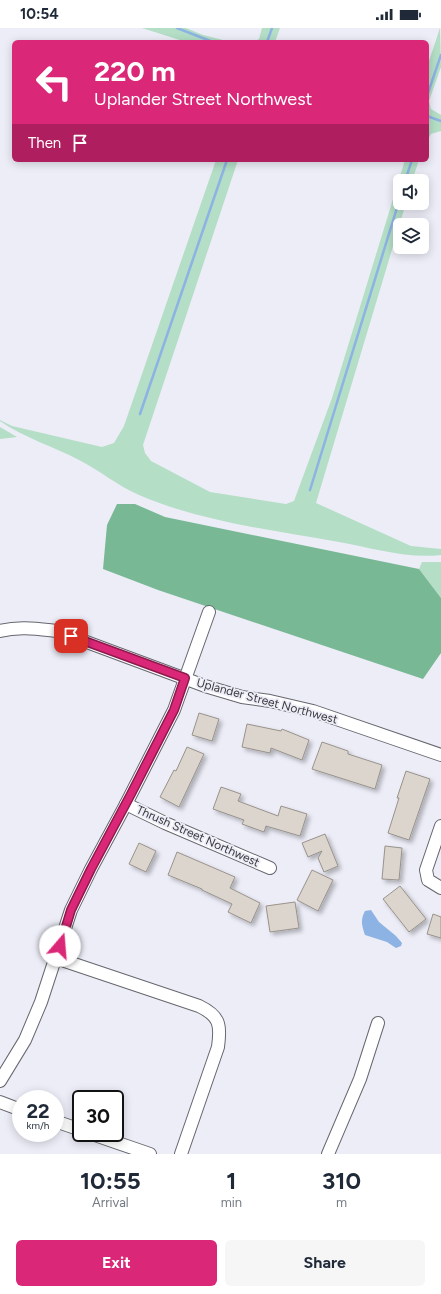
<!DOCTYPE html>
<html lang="en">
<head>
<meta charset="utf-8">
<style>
	body { margin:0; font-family:Figtree,sans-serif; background:#f6f6f7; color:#1f2937; height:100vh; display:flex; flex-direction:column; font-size:15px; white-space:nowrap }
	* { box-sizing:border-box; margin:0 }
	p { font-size:13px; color:#747a83 }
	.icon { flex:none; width:22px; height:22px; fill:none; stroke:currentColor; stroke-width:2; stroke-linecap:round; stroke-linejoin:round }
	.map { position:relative; height:1126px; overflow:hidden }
	.side { display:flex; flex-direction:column; background:#fff; flex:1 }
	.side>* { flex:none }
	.guide { position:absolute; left:12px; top:12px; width:417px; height:122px; border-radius:6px; box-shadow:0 2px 10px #0003; background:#db2777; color:#fff; overflow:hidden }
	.fabs { position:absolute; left:393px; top:146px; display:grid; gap:8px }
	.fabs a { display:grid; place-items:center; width:36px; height:36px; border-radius:6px; background:#fff; box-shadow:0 2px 10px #0003; font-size:20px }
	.speed { position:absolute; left:12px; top:1062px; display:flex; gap:8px; font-size:20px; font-weight:700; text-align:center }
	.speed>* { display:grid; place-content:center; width:52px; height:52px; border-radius:50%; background:#fff; box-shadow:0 2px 10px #0003; line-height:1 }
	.speed small { font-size:10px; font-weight:400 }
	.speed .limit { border:2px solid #111; border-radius:6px; background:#fff; color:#111 }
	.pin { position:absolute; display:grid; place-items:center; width:34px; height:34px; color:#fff; margin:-17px; border-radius:8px; box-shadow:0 2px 6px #0006 }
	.me { position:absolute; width:44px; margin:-22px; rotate:18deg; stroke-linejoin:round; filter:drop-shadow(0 0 3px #0008) }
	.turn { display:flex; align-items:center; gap:14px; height:84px; padding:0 16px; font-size:18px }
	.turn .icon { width:52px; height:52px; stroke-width:2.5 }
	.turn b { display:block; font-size:28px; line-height:34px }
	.then { display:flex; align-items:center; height:38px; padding:0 16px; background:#0003; gap:8px; font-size:15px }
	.eta { display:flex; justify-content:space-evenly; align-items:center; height:68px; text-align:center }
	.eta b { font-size:24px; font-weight:700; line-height:28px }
	.button { display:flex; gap:8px; margin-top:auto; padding:8px 16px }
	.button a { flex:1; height:46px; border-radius:6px; background:#db2777; color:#fff; font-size:16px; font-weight:700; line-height:46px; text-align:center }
	.button a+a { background:#f6f6f7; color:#1f2937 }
	.status { display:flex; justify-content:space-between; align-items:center; height:28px; padding:0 20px; background:#fff; direction:ltr }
	.status svg { height:11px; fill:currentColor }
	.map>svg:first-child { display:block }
</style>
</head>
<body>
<div class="status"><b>10:54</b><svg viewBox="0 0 49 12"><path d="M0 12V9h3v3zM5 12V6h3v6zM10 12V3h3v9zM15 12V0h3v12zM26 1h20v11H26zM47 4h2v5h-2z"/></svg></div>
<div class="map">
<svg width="441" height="1126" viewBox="0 0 441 1126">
	<defs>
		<filter id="shadow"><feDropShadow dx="3" dy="3" stdDeviation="2" flood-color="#0004"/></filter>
	</defs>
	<rect width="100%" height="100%" fill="#ecedf7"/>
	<g fill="#b4dec6">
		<polygon points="142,0 186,0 203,7 223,12 255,13 259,11 262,0 280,0 275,14 186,14"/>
		<polygon points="440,0 441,39 429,73 431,81 441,87 441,103 431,106 427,113 427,39"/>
		<path d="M216,132H238L143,417L145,425L151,433L210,464L286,476L294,473L332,370L405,132H419L412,153H400V175H406L316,475L411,518L441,521V527C408,531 372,520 339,514C272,502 202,494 139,467C118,458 99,442 79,432C53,418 24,410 0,393V392L12,398L102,419L114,415L124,398Z"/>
		<polygon points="0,399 17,409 0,411"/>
		<polygon points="422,534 441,534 441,570 419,541"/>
	</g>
	<polygon fill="#78b895" points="117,476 135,476 165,489 419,541 441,570 441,625 423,651 158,562 103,541 107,497"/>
	<path fill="#8db2e4" d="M371,882L379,894L396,908L402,915L401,918L396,920L387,914L365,907C362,898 360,892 365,883Z"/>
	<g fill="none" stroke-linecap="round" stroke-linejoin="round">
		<g stroke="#8db2e4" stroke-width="2.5">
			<polyline points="177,0 213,14"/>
			<polyline points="267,14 272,0"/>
			<polyline points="427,68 441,27"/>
			<polyline points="427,88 441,93"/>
			<polyline points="405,153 412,132"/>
			<polyline points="140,386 227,132"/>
			<polyline points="310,462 400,170"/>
		</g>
	</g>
	<g fill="#dcd5ce" stroke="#99928c" filter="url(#shadow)">
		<polygon points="199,685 219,691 212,713 192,707"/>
		<polygon points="247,696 281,703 282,701 309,712 302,732 271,720 270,725 242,719"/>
		<polygon points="322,714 348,723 348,726 382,737 375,761 312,741"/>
		<polygon points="187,719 204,726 179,779 160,769 174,742 176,743"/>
		<polygon points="406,743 430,751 409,812 388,805 399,770 397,770"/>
		<polygon points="221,759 241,766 238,773 278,788 281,778 307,786 300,808 266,798 264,804 242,796 244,792 213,781"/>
		<polygon points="325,806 338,838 324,844 318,830 322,823 308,829 302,815"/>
		<polygon points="139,815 156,823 146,844 129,836"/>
		<polygon points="385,818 402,820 399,852 382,851"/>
		<polygon points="177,824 235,849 230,860 260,875 251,895 228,884 232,876 202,862 202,861 168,847"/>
		<polygon points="312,842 333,852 318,883 297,872"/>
		<polygon points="400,858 426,891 409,904 383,871"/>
		<polygon points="295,874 299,900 270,904 266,878"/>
		<polygon points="433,886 441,889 441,910 427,906"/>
	</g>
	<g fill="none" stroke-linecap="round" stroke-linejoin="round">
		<g stroke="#66676f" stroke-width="14">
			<g id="minor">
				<path d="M0,603C19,598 38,601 57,603L205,658L242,669L270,673L313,683L441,727"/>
				<polyline points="126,776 165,795 270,840"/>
				<polyline points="441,798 426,842 428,852 441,860"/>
				<path d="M56,930L199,978C220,988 221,997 218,1019L181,1126"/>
				<polyline points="0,1053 25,1012 41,974 71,882 91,841 126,776 174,682 209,584"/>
				<polyline points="0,1074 21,1082"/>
				<polyline points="55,1093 81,1102"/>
				<polyline points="89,1105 150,1126"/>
				<polyline points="328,1126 360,1051 378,995"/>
			</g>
		</g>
		<use href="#minor" stroke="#fff" stroke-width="12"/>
	</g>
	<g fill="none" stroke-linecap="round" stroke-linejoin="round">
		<g stroke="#8e194d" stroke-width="10">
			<polyline id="route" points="60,918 71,882 91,841 131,766 174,682 185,650 71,608"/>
		</g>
		<use href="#route" stroke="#db2777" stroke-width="7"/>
	</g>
	<g text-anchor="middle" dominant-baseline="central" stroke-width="3.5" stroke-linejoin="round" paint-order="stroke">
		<g font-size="12" fill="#3a3a3e" stroke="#ecedf7">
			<text transform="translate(267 673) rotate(15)">Uplander Street Northwest</text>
			<text transform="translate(198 808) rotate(24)">Thrush Street Northwest</text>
		</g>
	</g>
</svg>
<div class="fabs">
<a><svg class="icon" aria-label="sound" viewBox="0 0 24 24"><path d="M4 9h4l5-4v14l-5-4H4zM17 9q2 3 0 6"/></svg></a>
<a><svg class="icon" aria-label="layers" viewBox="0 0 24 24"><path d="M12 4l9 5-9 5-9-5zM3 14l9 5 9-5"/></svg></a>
</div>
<div class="speed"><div>22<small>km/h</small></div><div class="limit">30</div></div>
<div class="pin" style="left:71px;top:608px;background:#d93025"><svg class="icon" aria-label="arrive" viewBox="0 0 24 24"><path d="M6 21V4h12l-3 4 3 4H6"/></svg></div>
<svg class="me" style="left:60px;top:918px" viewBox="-20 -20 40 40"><circle r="19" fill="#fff"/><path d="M0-13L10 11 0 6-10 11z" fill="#db2777"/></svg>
<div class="guide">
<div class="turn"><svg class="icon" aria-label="left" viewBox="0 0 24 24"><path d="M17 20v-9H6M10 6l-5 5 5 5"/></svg><div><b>220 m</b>Uplander Street Northwest</div></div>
<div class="then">Then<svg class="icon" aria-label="arrive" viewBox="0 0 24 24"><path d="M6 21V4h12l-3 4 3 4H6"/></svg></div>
</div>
</div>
<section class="side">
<div class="eta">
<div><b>10:55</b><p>Arrival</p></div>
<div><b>1</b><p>min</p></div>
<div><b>310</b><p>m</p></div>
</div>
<div class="button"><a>Exit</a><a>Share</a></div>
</section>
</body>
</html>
